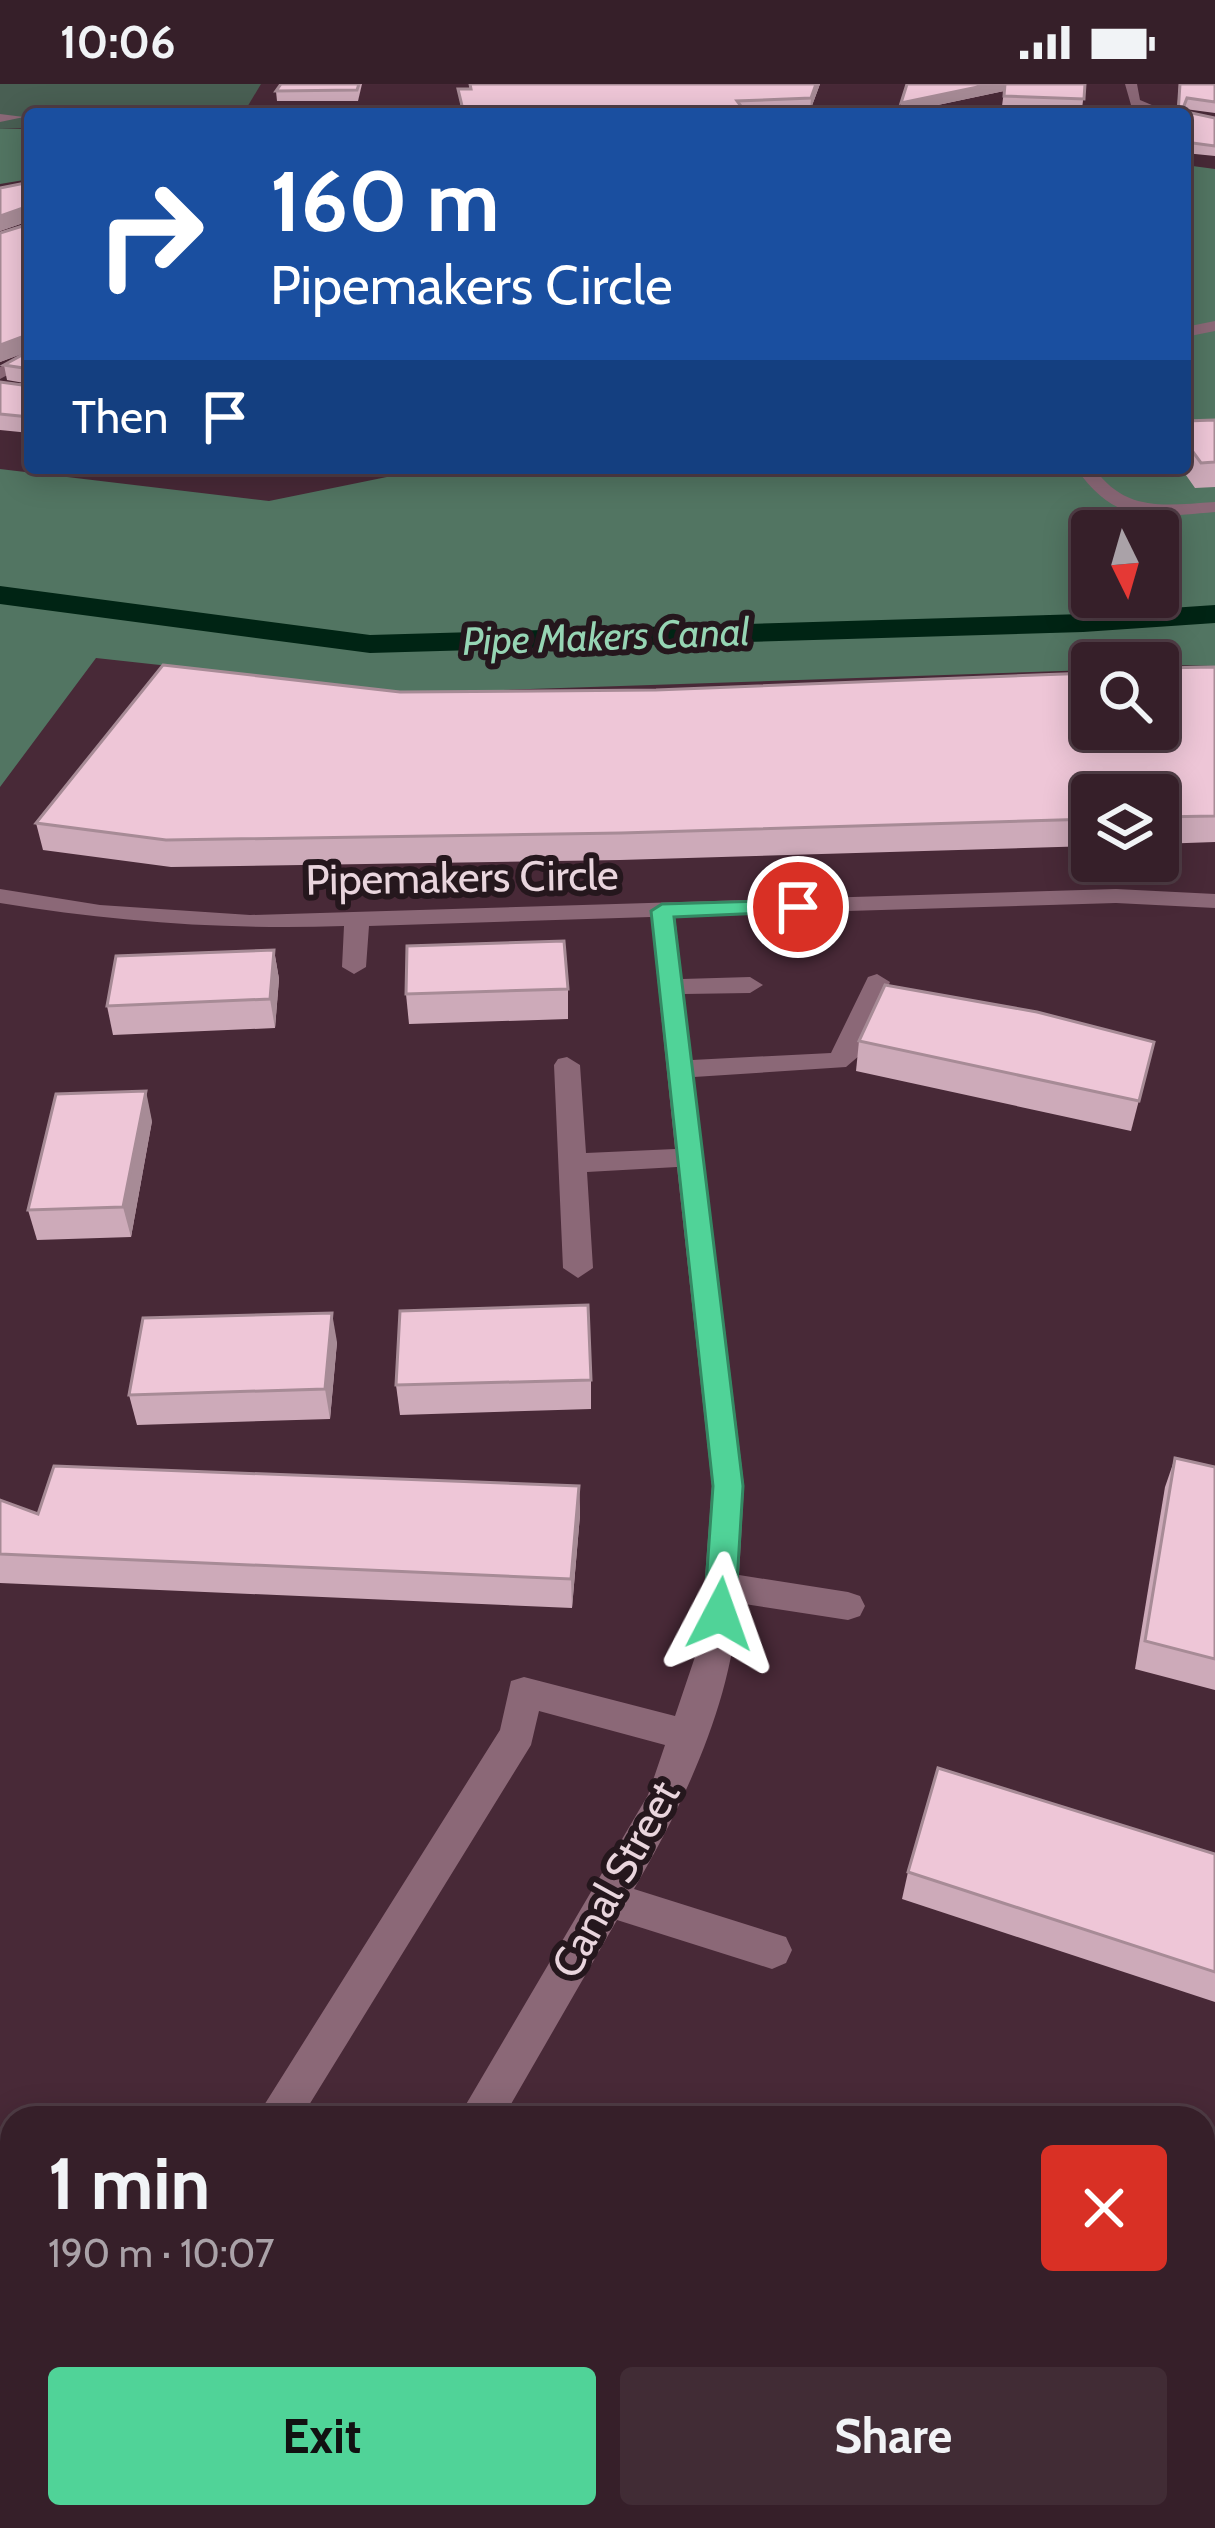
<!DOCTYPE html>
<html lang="en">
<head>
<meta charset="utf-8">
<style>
	body { margin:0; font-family:Cabin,sans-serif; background:#412c35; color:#f1f3f6; height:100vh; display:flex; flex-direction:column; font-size:45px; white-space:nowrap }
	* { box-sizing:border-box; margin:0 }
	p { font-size:39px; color:#aaa2a8 }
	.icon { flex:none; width:66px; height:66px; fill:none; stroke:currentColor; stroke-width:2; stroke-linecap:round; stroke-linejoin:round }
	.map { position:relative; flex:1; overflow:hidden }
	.details { position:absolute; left:0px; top:2022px; width:1215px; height:423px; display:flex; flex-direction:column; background:#361f29; border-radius:36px 36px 0 0; box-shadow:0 6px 30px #0003,0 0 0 3px #503d46 }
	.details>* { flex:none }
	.hud { position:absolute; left:24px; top:24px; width:1167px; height:366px; border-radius:12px; box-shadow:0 6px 30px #0003,0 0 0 3px #503d46; background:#1a4fa0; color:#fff; overflow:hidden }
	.needle { width:78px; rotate:175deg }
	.fabs { position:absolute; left:1071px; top:426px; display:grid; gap:24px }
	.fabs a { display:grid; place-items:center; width:108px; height:108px; border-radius:12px; background:#361f29; box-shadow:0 6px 30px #0003,0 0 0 3px #503d46; font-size:60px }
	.pin { position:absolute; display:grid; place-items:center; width:102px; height:102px; color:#fff; margin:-51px; border:6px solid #fff; border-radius:50%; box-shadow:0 3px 12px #0007 }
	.me { position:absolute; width:132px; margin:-66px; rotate:4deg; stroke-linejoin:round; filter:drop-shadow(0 0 9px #0008) }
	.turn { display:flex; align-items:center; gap:42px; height:252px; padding:0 48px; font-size:54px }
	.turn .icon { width:156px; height:156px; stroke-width:2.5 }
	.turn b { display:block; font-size:84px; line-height:102px }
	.then { display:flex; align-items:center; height:114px; padding:0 48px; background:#0003; gap:24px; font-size:45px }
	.round { display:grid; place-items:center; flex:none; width:126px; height:126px; border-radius:12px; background:#412c35 }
	.overview { display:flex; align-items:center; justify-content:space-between; height:204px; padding:0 48px }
	h1 { font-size:72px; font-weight:700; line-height:90px }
	.primary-button { display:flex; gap:24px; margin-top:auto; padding:24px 48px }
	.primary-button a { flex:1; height:138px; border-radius:12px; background:#50d398; color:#111; font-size:48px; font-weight:700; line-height:138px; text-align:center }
	.primary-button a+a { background:#412c35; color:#f1f3f6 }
	.status { display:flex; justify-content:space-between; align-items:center; height:84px; padding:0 60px; background:#361f29; direction:ltr }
	.status svg { height:33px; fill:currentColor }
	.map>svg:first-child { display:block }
</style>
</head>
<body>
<div class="status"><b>10:06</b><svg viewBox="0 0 49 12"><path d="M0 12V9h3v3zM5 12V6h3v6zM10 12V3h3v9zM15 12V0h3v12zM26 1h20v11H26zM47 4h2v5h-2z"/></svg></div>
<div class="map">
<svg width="1215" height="2444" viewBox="0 0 1215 2444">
	<rect width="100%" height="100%" fill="#482937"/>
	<polygon fill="#495f53" points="0,0 261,0 243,30 30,30 30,44 0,45"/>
	<g fill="#527562" fill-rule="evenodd">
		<polygon points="0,45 30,45 30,95 0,100"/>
		<path d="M1185,81L1215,85V582L1092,579V586L415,609L96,574L0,703V385L269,417L431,384H1185ZM1092,447H1158V513H1092Z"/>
	</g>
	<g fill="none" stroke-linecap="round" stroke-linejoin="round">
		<polygon fill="#002414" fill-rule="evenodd" points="0,502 370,551 1083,530 1215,521 1215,539 1083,548 370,569 0,520"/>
		<g fill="#8b6877" fill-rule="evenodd">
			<polygon points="1125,0 1137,0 1140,16 1173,30 1156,30 1131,21"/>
			<polygon points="0,30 24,33 0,38"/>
			<polygon points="1215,237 1215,247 1185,253 1185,243"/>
			<polygon points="30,268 30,279 0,295 0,283"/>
			<path d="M1076,384H1094C1126,429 1165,421 1215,418V428C1152,433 1116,442 1076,384Z"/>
			<path d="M0,805L100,821L250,831L1116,805L1215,810V824L1116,819L675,832L682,895L750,893L763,901L750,909L684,910L692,976L831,969L868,893L877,890L890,898L860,971L846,983L694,993L744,1402L739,1491L848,1508L860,1512L865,1522L860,1532L848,1536L738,1519C732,1619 684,1719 634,1805L786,1853L792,1866L786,1879L772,1885L617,1836L503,2034H458L648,1711L665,1661L539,1627L531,1661L301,2034H256L500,1646L511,1597L524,1593L675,1632L700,1558L712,1402L677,1083L587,1088L593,1184L578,1194L563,1184L554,981L558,975L567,973L580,981L586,1069L675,1065L651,833L369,842L366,883L354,890L342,883L344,842C228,846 115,838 0,819Z"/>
			<polygon points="231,2433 281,2433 277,2444 227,2444"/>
		</g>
	</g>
	<g fill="#cdaab9">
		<polygon points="362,0 358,17 277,17 276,7"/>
		<polygon points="469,0 820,0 810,27 747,30 462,30 458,5 469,5"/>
		<polygon points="907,0 1085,0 1082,25 1002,22 1004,7 900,29 901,19"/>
		<polygon points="1179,0 1215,0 1215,29 1185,25 1184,27 1215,34 1215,72 1185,69 1185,30 1177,30"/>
		<polygon points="30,98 30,349 0,346 0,298 30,300 7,296 4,281 29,267 0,278 0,149 29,140 29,137 0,147 0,104"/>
		<polygon points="1215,336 1215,403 1195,404 1181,384 1185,384 1185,337"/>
		<polygon points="202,384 376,384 202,386"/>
		<polygon points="1215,583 1215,758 1158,760 1158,711 1092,711 1092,762 620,776 171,783 43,766 36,739 400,608 656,606 1087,590 1087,586"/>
		<polygon points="274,866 279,895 275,944 113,951 107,922"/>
		<polygon points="568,905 568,935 409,940 406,910"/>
		<polygon points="859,957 1154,958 1131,1047 856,987"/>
		<polygon points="152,1037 131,1153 37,1156 28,1126"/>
		<polygon points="337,1258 330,1335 137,1341 129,1311"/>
		<polygon points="591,1296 591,1325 400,1331 396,1301"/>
		<polygon points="1175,1374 1215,1383 1215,1606 1135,1585 1165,1403"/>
		<polygon points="579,1402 580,1431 572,1524 0,1499 0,1416 38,1430"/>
		<polygon points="1215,1770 1215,1918 902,1815 908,1788"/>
		<polygon points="844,2433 1121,2433 1120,2444 874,2444"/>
	</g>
	<g fill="#a78b96">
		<polygon points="816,0 820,0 810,27 811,14"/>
		<polygon points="992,0 1005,0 1004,7 900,29 901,19"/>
		<polygon points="26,123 29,137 0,147 0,132"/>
		<polygon points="30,250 30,267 0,278 0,261"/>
		<polygon points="274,866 279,895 275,944 270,915"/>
		<polygon points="146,1007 152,1037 131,1153 123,1123"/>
		<polygon points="332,1229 337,1258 330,1335 325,1305"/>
		<polygon points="579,1402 580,1431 572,1524 571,1495"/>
		<polygon points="12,2421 12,2433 30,2433 24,2444 0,2444 0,2440"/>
	</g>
	<g fill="#eec6d7" stroke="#a78b96" stroke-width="3">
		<polygon points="281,0 359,0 357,6 276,7"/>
		<polygon points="470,0 816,0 811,14 737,17 747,30 464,30 458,5 471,5"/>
		<polygon points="907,0 992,0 901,19"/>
		<polygon points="1005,0 1085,0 1084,15 1004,12"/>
		<polygon points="1180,0 1215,0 1215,18 1187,14 1182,27 1215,34 1215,62 1185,58 1185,30 1178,30"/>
		<polygon points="30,98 30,126 26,123 0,132 0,104"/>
		<polygon points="30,134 30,250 0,261 0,149 29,140"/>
		<polygon points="30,255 30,285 4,281 29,267"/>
		<polygon points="30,290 30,333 0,330 0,298 30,302"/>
		<polygon points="1215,336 1215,378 1201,379 1185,357 1185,337"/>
		<polygon points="163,581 400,608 656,606 1089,589 1087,586 1092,586 1092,645 1158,645 1158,584 1215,583 1215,732 1158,733 1158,711 1092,711 1092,735 621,749 166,756 36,739"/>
		<polygon points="564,857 568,905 406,910 407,862"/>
		<polygon points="274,866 270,915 107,922 116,872"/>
		<polygon points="885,901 1037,928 1154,958 1139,1017 859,957"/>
		<polygon points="146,1007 123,1123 28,1126 56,1010"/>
		<polygon points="588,1221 591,1296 396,1301 400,1227"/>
		<polygon points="332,1229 325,1305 129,1311 143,1234"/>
		<polygon points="1175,1374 1215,1383 1215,1575 1145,1557"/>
		<polygon points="54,1382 579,1402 571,1495 0,1470 0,1416 38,1430"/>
		<polygon points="938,1684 1215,1770 1215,1888 908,1788"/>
		<polygon points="0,2286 12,2293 12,2421 0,2440"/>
		<polygon points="897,2433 1121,2433 1120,2444 928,2444"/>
	</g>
	<polygon fill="#50d398" stroke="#348963" stroke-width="3" points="798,816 809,823 806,827 674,833 743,1402 735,1530 731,1539 720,1543 709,1539 704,1530 713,1402 651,827 662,820"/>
	<g text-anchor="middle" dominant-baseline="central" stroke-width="12" stroke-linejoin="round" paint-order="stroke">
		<g font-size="39" font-style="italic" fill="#96d5b4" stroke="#25171d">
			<text transform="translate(606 552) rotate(-2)">Pipe Makers Canal</text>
		</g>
		<g font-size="42" fill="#e9d5dd" stroke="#25171d">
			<text transform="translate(462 793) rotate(-1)">Pipemakers Circle</text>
			<text transform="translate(615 1795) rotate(-61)">Canal Street</text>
		</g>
	</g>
</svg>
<div class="fabs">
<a><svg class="needle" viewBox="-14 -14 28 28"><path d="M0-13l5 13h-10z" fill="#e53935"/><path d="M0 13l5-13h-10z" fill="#aaa2a8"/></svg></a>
<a><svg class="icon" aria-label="search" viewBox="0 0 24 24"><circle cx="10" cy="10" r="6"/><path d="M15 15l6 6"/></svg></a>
<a><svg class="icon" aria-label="layers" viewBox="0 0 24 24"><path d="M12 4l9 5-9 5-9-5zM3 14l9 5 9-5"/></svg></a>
</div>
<div class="pin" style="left:798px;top:823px;background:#d93025"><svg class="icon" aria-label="arrive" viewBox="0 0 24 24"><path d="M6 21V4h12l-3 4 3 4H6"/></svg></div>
<svg class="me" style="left:720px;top:1530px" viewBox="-20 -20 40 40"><path d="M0-17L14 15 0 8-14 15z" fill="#50d398" stroke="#fff" stroke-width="4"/></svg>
<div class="hud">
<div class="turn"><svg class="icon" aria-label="right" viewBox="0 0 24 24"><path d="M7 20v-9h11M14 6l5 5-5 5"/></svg><div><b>160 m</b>Pipemakers Circle</div></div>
<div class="then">Then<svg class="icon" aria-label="arrive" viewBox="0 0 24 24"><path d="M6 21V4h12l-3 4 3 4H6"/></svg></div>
</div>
<section class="details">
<div class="overview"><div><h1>1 min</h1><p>190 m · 10:07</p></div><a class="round" style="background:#d93025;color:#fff"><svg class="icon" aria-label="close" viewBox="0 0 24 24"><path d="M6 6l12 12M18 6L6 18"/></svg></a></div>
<div class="primary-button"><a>Exit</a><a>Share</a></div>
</section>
</div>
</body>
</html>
